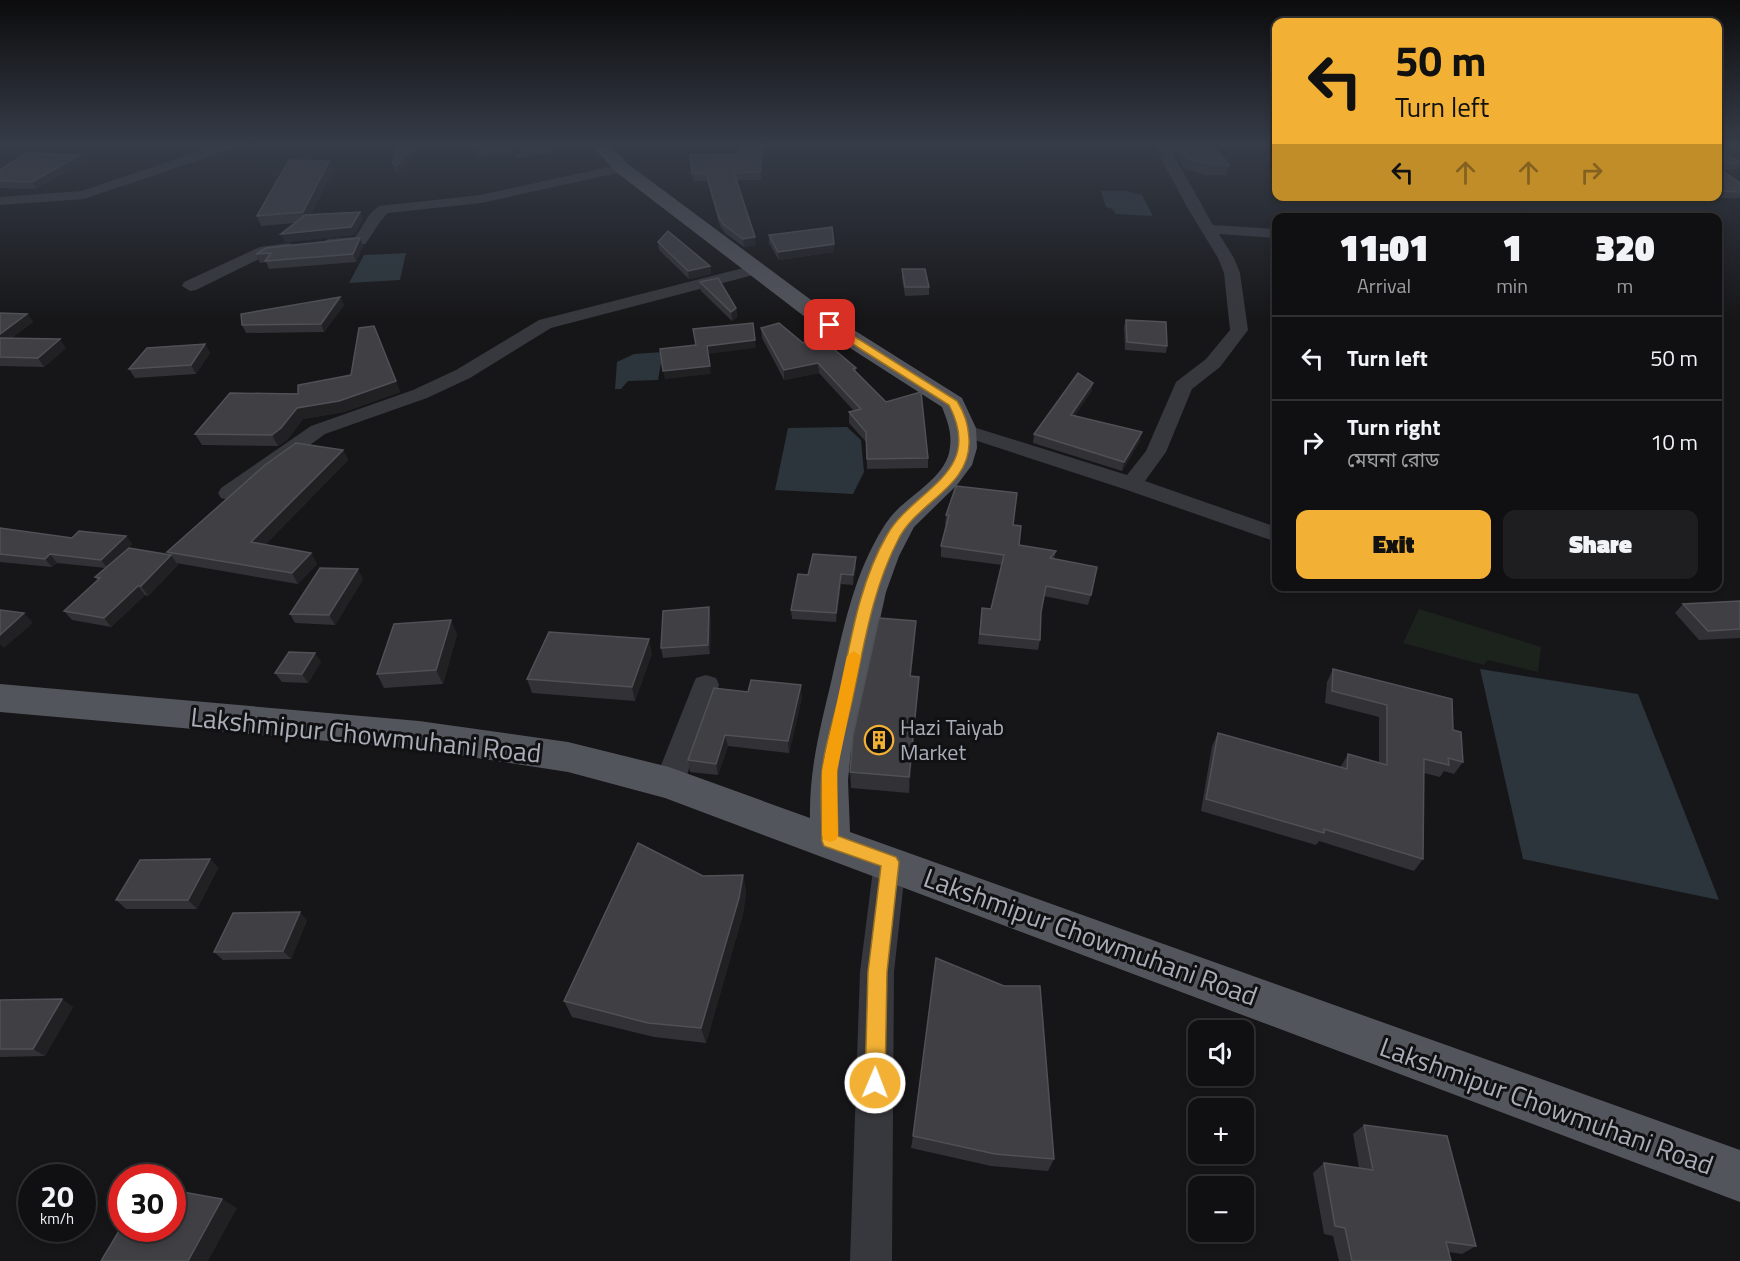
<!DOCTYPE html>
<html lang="en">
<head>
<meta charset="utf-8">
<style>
	body { margin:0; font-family:"Titillium Web","Noto Sans Bengali",sans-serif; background:#1e1e20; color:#f1f3f6; height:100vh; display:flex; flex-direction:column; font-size:22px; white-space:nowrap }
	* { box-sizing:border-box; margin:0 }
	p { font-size:20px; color:#9c9d9f }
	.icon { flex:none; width:33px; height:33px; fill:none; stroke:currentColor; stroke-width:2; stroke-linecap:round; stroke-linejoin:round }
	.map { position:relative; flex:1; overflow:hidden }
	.details { position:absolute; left:1272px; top:213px; width:450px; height:378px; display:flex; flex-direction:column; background:#101012; border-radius:12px; box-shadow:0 3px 9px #0003,0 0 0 2px #303032 }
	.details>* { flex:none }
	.top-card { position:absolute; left:1272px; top:18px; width:450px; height:183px; border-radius:12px; box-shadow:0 3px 9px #0003,0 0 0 2px #303032; background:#f2b134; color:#111; overflow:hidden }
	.controls { position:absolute; left:1188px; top:1020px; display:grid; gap:12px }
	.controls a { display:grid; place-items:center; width:66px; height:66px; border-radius:12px; background:#101012; box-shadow:0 3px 9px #0003,0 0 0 2px #303032; font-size:30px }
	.speed { position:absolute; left:18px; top:1164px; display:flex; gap:12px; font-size:30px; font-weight:700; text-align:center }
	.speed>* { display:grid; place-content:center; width:78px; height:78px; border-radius:50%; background:#101012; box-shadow:0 3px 9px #0003,0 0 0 2px #303032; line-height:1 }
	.speed small { font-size:15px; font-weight:400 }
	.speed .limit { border:9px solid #d22; background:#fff; color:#111 }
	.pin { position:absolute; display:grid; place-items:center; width:51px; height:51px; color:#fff; margin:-26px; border-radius:12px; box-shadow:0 3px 9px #0006 }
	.me { position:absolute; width:66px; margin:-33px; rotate:1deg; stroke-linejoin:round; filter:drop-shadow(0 0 4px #0008) }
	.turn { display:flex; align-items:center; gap:21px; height:126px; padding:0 24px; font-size:27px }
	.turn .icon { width:78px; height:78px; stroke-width:2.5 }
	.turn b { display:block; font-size:42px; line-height:51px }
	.lanes { display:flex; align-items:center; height:57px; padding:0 24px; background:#0003; justify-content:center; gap:30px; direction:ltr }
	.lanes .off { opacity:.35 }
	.eta { display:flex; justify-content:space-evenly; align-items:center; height:102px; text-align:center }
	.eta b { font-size:36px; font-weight:800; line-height:42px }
	.primary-button { display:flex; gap:12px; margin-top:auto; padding:12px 24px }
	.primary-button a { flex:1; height:69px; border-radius:12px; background:#f2b134; color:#111; font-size:24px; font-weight:800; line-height:69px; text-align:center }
	.primary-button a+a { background:#1e1e20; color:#f1f3f6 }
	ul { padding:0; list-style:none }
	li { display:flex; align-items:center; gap:18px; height:84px; padding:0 24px; border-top:2px solid #303032 }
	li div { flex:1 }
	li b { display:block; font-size:22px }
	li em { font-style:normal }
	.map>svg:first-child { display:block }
</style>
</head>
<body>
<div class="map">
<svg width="1740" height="1261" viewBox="0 0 1740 1261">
	<rect width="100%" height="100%" fill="#161618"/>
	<polygon fill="#1c231d" points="1419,609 1541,647 1538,672 1488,660 1484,665 1403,643"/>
	<g fill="#2c353c">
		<polygon points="520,145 556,147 555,152 550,153 513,158 522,153 518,148"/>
		<polygon points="1101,191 1126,191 1142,195 1153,216 1116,214 1112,209 1106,207"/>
		<polygon points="406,253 400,280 349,283 364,255"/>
		<polygon points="663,352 658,380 628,381 621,389 615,389 617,362 634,354"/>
		<polygon points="847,427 861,440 864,472 853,494 775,490 788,428"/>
		<polygon points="1480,669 1638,694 1719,900 1523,859"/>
	</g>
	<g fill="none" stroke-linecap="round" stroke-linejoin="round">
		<g fill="#37383d" fill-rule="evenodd">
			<polygon points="217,145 237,145 235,148 84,199 0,205 0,197 82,191"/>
			<polygon points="1154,145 1168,145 1213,225 1276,229 1276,238 1219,234 1234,258 1240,273 1248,330 1220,367 1192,389 1166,452 1145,481 1276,527 1276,542 1124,489 956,434 953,430 956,426 970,426 1127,475 1146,451 1176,382 1206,359 1230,330 1224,273 1218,258 1187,207"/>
			<path d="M622,164L629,168L627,171L481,203L388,213C378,222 374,233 365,244L328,249L320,244L328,239L355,237C366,223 364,218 379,206L481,195Z"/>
			<polygon points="289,243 297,248 295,251 269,254 196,290 190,291 182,286 184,282 260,247"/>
			<polygon points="755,265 763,270 761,273 551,328 470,378 427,398 325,434 237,498 229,500 221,498 218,493 221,488 311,426 413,390 456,370 539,320"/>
			<polygon points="706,675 716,678 719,685 684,783 679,792 669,795 659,792 654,783 693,685 696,678"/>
			<polygon points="890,848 901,852 906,862 894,972 892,1261 850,1261 860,972 874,862 879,852"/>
		</g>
		<path fill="#53555c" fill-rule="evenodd" d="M591,145H609L628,164L838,320L962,398L976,428L977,448L972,465L957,485L914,527L899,556L886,592L851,751L848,780L850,832L1740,1150V1202L665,798L568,772L419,749L0,712V684L419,721L568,742L669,767L810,818C809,768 821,725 832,678C843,630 853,581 877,538C882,529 888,519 895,512C913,493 948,475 950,447C952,432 947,420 942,407L822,330L616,172Z"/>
	</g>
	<g fill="#323236">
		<polygon points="400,145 399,173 395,170 392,163"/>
		<polygon points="473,145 514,145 511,154 477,157"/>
		<polygon points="763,145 761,180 737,180 756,245 744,247 725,233 720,226 707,181 693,181 690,155 739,154"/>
		<polygon points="1172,145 1213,145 1229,165 1226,175 1205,175 1184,168 1172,146"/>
		<polygon points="1718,150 1740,162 1740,165 1738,169 1720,170 1740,183 1740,198 1715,198 1712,196 1718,196"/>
		<polygon points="329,161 333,171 311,214 360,212 363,220 354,235 285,242 294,223 261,226 257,216"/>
		<polygon points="83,162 36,189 0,188 0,170"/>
		<polygon points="769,235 834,252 779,260 769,243"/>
		<polygon points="360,238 363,246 356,262 269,269 266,262 260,263 256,254"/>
		<polygon points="658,242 710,266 711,274 689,279 659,250"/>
		<polygon points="902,269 929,287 929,295 905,296 902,278"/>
		<polygon points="700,282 736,308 737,317 732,321 701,291"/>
		<polygon points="340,297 344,305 324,332 246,333 242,325"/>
		<polygon points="0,313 27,314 33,322 12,338 66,348 44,367 0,366"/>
		<polygon points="1126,320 1167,346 1166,353 1125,350 1124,327"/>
		<polygon points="374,326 400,392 344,412 303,419 287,440 278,446 202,445 195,434 298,394 351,375"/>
		<polygon points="761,328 803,343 856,368 856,372 928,458 928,468 867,469 866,442 849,423 849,412 854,411 819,373 784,380 762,338"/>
		<polygon points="205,344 210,353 196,374 135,378 129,369"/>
		<polygon points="1093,383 1091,392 1075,415 1140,441 1122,471 1033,443 1034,434"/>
		<polygon points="343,450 348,460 265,545 311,553 317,564 298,584 176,563 178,565 148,596 145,595 111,627 72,620 64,611 98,581 95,577 106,568 57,563 52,567 0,562 0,528 72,538 126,536 132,544 115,560 169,555 167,552"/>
		<polygon points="946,515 1013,525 1019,545 1056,551 1054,559 1091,595 1088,605 1044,596 1040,613 1040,640 1038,650 978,644 982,608 991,609 1002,565 941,557 941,546 946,525 945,525"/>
		<polygon points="856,557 856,566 853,585 841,584 836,622 792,619 791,610 808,575"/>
		<polygon points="363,579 335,625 295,623 290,614"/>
		<polygon points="1740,601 1740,638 1699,640 1675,613 1683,604"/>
		<polygon points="711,617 710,654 663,658 661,648"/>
		<polygon points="457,634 443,684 384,688 377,674"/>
		<polygon points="915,638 911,676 919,677 909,793 851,788 850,772"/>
		<polygon points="652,653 635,701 532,693 527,679"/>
		<polygon points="321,662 308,683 282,682 275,673"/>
		<polygon points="1333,669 1453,730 1463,762 1454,774 1444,771 1440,777 1424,773 1423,859 1414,871 1319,841 1316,845 1201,811 1212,746 1218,733 1340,768 1348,754 1379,763 1379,717 1325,703 1327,682"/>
		<polygon points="748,692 802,697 789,753 728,746 718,775 690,772 688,760"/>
		<polygon points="210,859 218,868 197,909 126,909 116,900"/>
		<polygon points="743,875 746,892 743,914 706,1043 654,1037 572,1017 564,1001"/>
		<polygon points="307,920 291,959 223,960 214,952"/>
		<polygon points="0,1000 73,1007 45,1056 0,1057"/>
		<polygon points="1364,1125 1476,1246 1462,1254 1449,1252 1451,1261 1339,1261 1333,1236 1324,1234 1313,1173 1324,1163 1359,1168 1353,1134"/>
		<polygon points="913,1136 1054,1159 1048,1171 991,1166 911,1148"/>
	</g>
	<g fill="#212124">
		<polygon points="415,145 423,145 399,173 396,166"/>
		<polygon points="509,145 514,145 511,154"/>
		<polygon points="762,145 763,145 761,180 760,172"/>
		<polygon points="80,155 83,162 36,189 32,182"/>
		<polygon points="329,161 333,171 307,222 303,212"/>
		<polygon points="360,212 363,220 354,235 285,242 281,234"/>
		<polygon points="755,237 756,245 744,247 743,239"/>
		<polygon points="360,238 363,246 356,262 353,254"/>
		<polygon points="834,244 834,252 779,260 778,252"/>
		<polygon points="710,266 711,274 689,279 688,271"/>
		<polygon points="340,297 344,305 324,332 321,324"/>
		<polygon points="736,308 737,317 732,321 731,312"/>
		<polygon points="27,314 33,322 2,346 0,343 0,334"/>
		<polygon points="60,339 66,348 44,367 38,358"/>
		<polygon points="755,340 756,348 708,354 707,346"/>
		<polygon points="205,344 210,353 196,374 191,365"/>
		<polygon points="818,363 819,373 784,380 784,370"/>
		<polygon points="710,366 711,374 665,379 663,371"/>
		<polygon points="396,381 400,392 344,412 303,419 287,440 278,446 272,435 297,408"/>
		<polygon points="1093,383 1091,392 1069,424 1071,415"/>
		<polygon points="1142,432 1140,441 1122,471 1124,462"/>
		<polygon points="343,450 348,460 257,553 251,542"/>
		<polygon points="126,536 132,544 107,568 101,560"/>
		<polygon points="311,553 317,564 298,584 292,573"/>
		<polygon points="50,554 57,563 52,567 45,559"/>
		<polygon points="171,555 178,565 148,596 141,586"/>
		<polygon points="856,557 856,566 853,585 853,575"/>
		<polygon points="358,569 363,579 335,625 329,615"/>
		<polygon points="841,574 841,584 836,622 836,613"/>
		<polygon points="138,586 145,595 111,627 104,618"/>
		<polygon points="709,607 711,617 710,654 708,645"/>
		<polygon points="24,613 33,623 4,648 0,644 0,635"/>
		<polygon points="451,620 457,634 443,684 436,670"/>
		<polygon points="916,621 915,638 909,693 910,676"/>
		<polygon points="649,639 652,653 635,701 632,687"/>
		<polygon points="315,653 321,662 308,683 302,674"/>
		<polygon points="919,677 918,694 909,793 909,777"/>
		<polygon points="801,685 802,697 789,753 788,741"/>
		<polygon points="725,735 728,746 718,775 716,764"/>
		<polygon points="210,859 218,868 197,909 188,900"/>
		<polygon points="743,875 746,892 743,914 706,1043 701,1028"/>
		<polygon points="300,912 307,920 291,959 283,951"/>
		<polygon points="62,999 73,1007 45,1056 33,1049"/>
		<polygon points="222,1199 237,1208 208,1261 188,1261"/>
	</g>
	<g fill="#3f3f44" stroke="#4f5156" stroke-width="1.5">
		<polygon points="400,145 415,145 396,166 392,163"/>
		<polygon points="740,145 762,145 760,172 734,173 755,237 743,239 724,225 719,218 706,173 692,174 690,155 739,154"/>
		<polygon points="1179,145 1213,145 1229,165 1208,164 1187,158"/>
		<polygon points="1718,150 1740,162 1740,163 1718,164"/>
		<polygon points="27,153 80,155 32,182 0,181 0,170"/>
		<polygon points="289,160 329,161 303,212 257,216"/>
		<polygon points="1718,168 1740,183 1740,192 1718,191"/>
		<polygon points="360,212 351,227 281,234 305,215"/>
		<polygon points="832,227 834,244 778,252 769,235"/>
		<polygon points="668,231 710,266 688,271 658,242"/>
		<polygon points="360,238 353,254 265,261 271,253 256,254 266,248"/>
		<polygon points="902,269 925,269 929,287 905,287"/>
		<polygon points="718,278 736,308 731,312 700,282"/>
		<polygon points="340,297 321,324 242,325 241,314"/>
		<polygon points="0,313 27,314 0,334"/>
		<polygon points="1126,320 1166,322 1167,346 1127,342"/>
		<polygon points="753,323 755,340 707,346 710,366 663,371 660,349 696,345 693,329"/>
		<polygon points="779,323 803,343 815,333 856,368 853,369 886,402 921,392 928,458 867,459 866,432 849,412 861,409 818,363 784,370 761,328"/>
		<polygon points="374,326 396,381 339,401 297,408 281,428 272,435 195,434 230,393 298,394 298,385 351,375 359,328"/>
		<polygon points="0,338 60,339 38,358 0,357"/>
		<polygon points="205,344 191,365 129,369 147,348"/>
		<polygon points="1078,373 1093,383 1071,415 1142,432 1124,462 1034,434"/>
		<polygon points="296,443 343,450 251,542 311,553 292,573 167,552 265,465"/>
		<polygon points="956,486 1017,493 1013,525 1021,526 1019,545 1056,551 1050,558 1097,567 1091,595 1046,586 1041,612 1040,640 980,634 982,608 991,609 1004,555 941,546 949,515 946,515"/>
		<polygon points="0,528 72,538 79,531 126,536 101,560 50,554 45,559 0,554"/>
		<polygon points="129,548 171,555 141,586 138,586 104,618 64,611 100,578 95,577"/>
		<polygon points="813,554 856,557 853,575 841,574 836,613 791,610 798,574 808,575"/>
		<polygon points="320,568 358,569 329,615 290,614"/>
		<polygon points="1740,601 1740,629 1708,631 1683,604"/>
		<polygon points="709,607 708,645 661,648 663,611"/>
		<polygon points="0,610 24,613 0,635"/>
		<polygon points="879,618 916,621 910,676 919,677 909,777 850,772 853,735"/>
		<polygon points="451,620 436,670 377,674 394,624"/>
		<polygon points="549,632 649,639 632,687 527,679"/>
		<polygon points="289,652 315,653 302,674 275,673"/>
		<polygon points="1333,669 1452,699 1453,730 1461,732 1463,762 1448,758 1449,765 1424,759 1423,859 1324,829 1324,833 1206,799 1218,733 1347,769 1348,754 1387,765 1387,705 1332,691"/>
		<polygon points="751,680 801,685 788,741 725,735 716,764 688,760 714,688 748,692"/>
		<polygon points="638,843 703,876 743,875 739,898 701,1028 648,1023 564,1001"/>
		<polygon points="210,859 188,900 116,900 140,860"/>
		<polygon points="300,912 283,951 214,952 233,913"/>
		<polygon points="936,958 1004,986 1040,986 1054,1159 995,1154 913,1136"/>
		<polygon points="62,999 33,1049 0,1049 0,1000"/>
		<polygon points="1364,1125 1447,1136 1476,1246 1446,1242 1451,1261 1352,1261 1345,1228 1335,1226 1324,1163 1373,1170"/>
		<polygon points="172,1190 222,1199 188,1261 101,1261 122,1226 122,1228 172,1228"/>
	</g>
	<linearGradient id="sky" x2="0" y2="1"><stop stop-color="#0c0c0d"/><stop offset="0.45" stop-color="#363c48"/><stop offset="1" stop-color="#363c48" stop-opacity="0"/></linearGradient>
	<rect width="1740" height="322" fill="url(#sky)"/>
	<path fill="#f2b134" stroke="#9d7322" stroke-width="1.5" d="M826,323H833L957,401C965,414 968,424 969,439C972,487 916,502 898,540C872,590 864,646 852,701C847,724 839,749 837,773C836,794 838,815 838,836L896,857L899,862L887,972L885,1083L882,1090L875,1093L868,1090L865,1083L868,972L881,866L824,846L822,841C822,818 820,795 822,772C824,749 832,724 838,701C850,646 858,585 887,535C914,488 985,474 949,405L826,327Z"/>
	<polygon fill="#f59e0b" points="854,651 861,656 837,771 838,835 836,840 830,842 824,840 822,835 822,771 847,656"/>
	<defs>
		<g id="building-ring" transform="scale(1.5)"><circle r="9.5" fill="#111113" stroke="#f2b134" stroke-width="1.5"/><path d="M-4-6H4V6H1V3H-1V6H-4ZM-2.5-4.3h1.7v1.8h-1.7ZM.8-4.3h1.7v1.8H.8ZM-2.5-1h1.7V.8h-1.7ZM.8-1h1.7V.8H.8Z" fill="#f2b134"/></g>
	</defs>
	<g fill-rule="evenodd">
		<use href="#building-ring" x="879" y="740"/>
	</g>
	<g text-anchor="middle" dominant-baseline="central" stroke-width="6" stroke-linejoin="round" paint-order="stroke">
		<g font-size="22" fill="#a8adb8" stroke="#111113" text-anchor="start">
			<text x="900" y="727">Hazi Taiyab<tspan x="900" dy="25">Market</tspan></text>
		</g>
		<g font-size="27" fill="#a8adb8" stroke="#111113">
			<text transform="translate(366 734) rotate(6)">Lakshmipur Chowmuhani Road</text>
			<text transform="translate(1091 936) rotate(20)">Lakshmipur Chowmuhani Road</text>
			<text transform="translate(1547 1105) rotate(20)">Lakshmipur Chowmuhani Road</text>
		</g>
	</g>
</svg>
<div class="controls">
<a><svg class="icon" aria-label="sound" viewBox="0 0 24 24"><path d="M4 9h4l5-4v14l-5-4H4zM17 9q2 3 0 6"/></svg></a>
<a>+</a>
<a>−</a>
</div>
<div class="speed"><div>20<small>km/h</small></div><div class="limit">30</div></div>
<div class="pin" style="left:830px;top:325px;background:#d93025"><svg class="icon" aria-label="arrive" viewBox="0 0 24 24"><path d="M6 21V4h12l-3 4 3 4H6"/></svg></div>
<svg class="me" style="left:875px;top:1083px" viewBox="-20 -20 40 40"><circle r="17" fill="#f2b134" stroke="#fff" stroke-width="3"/><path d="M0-11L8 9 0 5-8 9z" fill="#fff"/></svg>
<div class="top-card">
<div class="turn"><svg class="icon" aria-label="left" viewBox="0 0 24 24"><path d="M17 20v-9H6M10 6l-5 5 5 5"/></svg><div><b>50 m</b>Turn left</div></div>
<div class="lanes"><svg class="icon" aria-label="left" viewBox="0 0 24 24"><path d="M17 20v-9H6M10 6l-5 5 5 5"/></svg><svg class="icon off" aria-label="ahead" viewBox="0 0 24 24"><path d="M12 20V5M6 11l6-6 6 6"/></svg><svg class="icon off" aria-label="ahead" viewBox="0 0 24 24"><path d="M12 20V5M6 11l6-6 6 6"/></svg><svg class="icon off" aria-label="right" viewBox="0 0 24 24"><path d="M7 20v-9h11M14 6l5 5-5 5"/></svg></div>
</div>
<section class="details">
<div class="eta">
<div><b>11:01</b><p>Arrival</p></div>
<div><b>1</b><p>min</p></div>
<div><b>320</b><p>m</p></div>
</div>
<ul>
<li><svg class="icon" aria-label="left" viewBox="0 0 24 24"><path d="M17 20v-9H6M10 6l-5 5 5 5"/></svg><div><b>Turn left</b></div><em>50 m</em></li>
<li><svg class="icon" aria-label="right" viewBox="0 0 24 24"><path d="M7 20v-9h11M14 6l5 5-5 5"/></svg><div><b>Turn right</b><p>মেঘনা রোড</p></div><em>10 m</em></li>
</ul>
<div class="primary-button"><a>Exit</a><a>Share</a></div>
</section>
</div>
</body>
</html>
